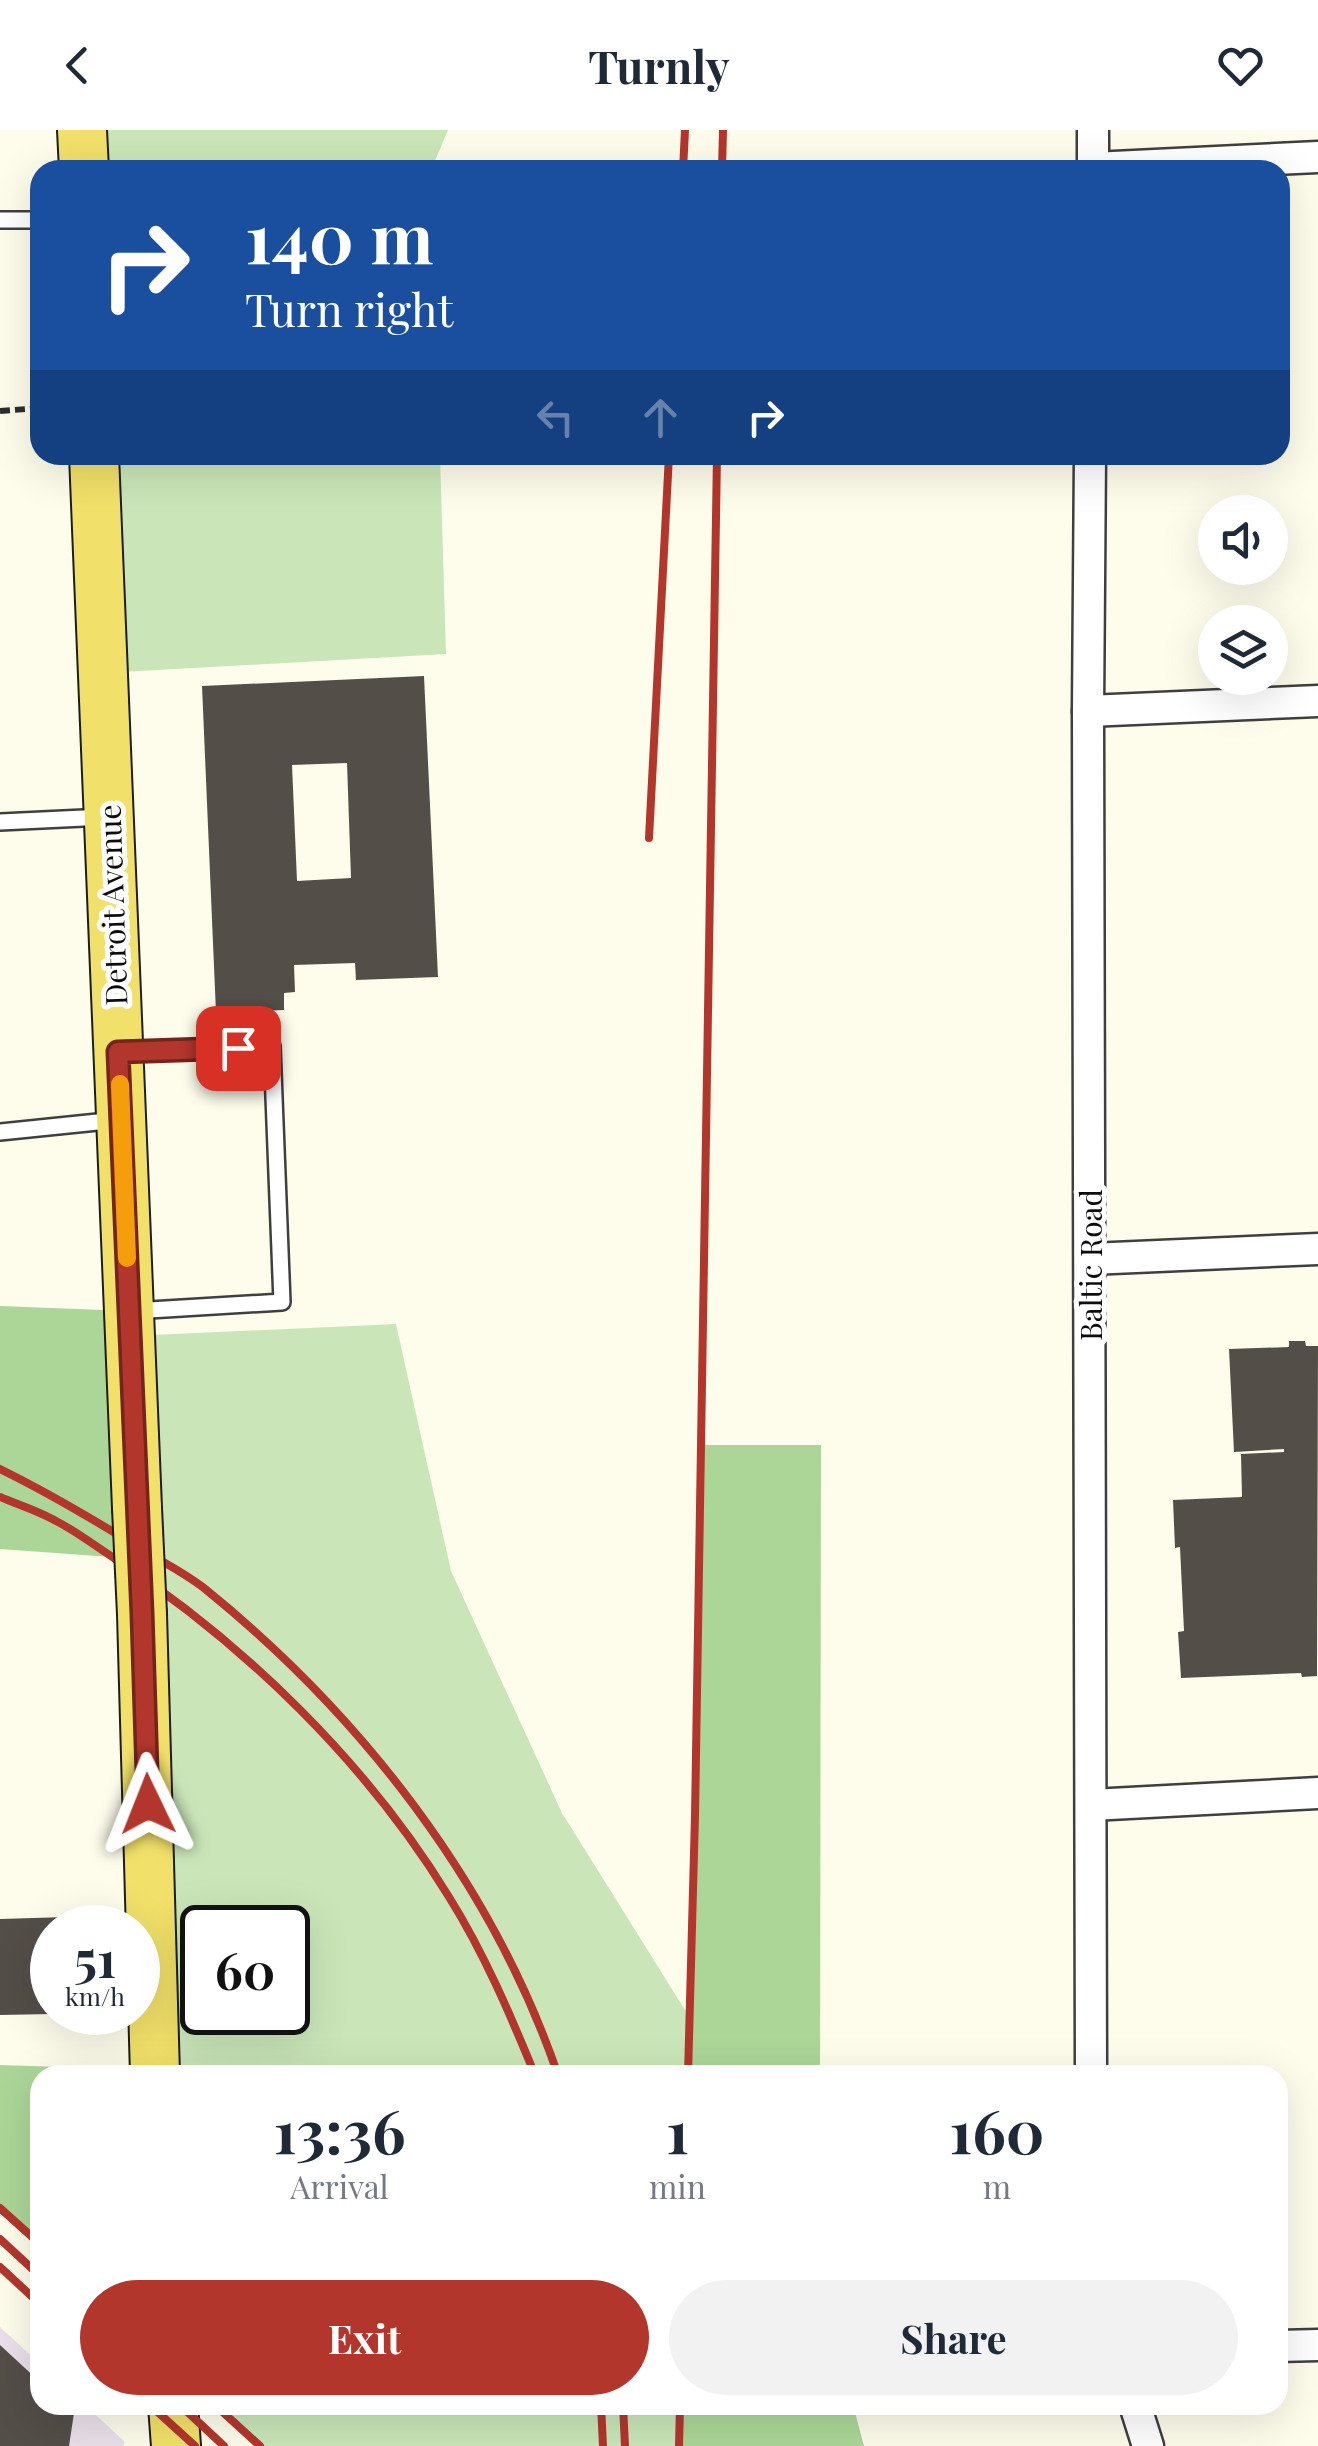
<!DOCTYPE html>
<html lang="en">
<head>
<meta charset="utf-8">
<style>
	body { margin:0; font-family:"Playfair Display",serif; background:#f2f2f3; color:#1f2937; height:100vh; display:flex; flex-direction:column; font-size:38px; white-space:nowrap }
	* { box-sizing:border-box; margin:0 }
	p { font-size:32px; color:#747a83 }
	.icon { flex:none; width:55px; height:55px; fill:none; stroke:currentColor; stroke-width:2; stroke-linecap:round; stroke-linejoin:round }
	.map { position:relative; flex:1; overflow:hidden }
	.drawer { position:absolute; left:30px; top:1935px; width:1258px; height:350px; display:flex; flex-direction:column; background:#fff; border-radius:30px; box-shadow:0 10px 40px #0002 }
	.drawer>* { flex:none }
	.banner { position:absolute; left:30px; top:30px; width:1260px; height:305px; border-radius:30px; box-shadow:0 10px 40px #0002; background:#1a4fa0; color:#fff; overflow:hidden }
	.buttons { position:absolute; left:1198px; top:365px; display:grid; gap:20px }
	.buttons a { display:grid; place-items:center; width:90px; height:90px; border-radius:50%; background:#fff; box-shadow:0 10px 40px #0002; font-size:50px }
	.speed { position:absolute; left:30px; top:1775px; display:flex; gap:20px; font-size:50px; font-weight:700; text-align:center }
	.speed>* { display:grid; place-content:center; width:130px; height:130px; border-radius:50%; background:#fff; box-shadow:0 10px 40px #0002; line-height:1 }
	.speed small { font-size:25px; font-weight:400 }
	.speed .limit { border:5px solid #111; border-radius:15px; background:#fff; color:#111 }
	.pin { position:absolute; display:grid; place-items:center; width:85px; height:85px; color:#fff; margin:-42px; border-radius:20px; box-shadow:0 5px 15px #0006 }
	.me { position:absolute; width:110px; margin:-55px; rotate:358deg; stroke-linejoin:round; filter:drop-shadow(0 0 8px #0008) }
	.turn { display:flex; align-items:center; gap:35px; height:210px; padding:0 50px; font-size:45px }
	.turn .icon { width:130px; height:130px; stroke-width:2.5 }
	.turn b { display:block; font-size:70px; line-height:85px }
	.lanes { display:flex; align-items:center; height:95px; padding:0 50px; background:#0003; justify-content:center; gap:50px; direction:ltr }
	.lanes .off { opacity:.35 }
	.eta { display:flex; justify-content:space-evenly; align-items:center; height:170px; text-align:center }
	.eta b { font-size:60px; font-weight:700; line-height:70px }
	.primary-button { display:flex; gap:20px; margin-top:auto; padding:20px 50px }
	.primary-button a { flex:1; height:115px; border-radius:60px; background:#b3362c; color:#fff; font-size:40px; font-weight:700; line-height:115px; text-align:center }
	.primary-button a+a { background:#f2f2f3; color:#1f2937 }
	header { display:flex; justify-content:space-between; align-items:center; height:130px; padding:0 50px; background:#fff; font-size:45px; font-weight:700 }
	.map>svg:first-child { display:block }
</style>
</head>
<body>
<header><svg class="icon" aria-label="back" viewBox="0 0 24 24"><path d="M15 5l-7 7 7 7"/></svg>Turnly<svg class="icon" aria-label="heart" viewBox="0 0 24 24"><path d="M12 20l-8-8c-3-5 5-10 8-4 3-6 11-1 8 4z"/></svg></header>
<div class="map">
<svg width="1318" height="2316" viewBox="0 0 1318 2316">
	<rect width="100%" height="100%" fill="#fefdec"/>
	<polygon fill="#eae0ea" points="0,2197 40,2234 40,2275 85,2275 124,2311 124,2316 0,2316"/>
	<g fill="#cae6b8" fill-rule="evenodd">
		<polygon points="82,0 448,0 431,40 84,40"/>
		<polygon points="94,325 440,325 446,524 103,543"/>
		<path d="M396,1194L451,1441L562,1683L690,1888L688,1945H155L130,1206ZM202,1798H288V1882H202Z"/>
		<polygon points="216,2275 680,2275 679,2316 260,2316"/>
	</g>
	<g fill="#acd698">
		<polygon points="0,1176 129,1181 139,1429 0,1419"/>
		<polygon points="701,1315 821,1315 820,1945 686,1945"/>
		<polygon points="0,1935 155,1940 155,1945 40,1945 40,2112 0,2075"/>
		<polygon points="679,2275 853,2275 864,2316 678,2316"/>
	</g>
	<g fill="#544e49" fill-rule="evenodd">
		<path d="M424,546L438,847L356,850L355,833L294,835L295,862L284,863V880L216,883L202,556ZM347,633L351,748L297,751L292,635Z"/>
		<polygon points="1289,1211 1305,1211 1306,1216 1318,1216 1317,1546 1302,1547 1301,1543 1181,1548 1178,1502 1184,1501 1180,1417 1175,1418 1173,1370 1242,1367 1241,1324 1284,1322 1284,1319 1234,1322 1229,1219 1289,1217"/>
		<polygon points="100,1786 101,1798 52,1798 52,1884 0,1885 0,1789"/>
		<polygon points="0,2215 40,2252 40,2275 65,2275 74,2283 69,2316 0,2316"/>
	</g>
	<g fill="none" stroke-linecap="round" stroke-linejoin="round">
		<g stroke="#3f3f3f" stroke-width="20">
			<g id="service">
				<polyline points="0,90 40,90"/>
				<polyline points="0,692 105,687"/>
				<polyline points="126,922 272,916 282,1172 133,1181"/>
				<polyline points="0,1002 117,990"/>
			</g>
		</g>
		<g stroke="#3f3f3f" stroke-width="35">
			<g id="minor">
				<polyline points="1093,0 1093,40"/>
				<polyline points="1093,38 1318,27"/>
				<polyline points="1090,325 1088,581 1091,1945"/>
				<polyline points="1088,581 1318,571"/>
				<polyline points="1090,1129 1318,1119"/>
				<polyline points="1091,1675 1318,1663"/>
				<polyline points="1278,2216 1318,2215"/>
				<polyline points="1135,2275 1148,2316"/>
			</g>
		</g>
		<g stroke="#1d1d1d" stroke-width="52">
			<g id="primary">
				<polyline points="82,0 84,40"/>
				<polyline points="94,325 137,1378"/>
				<polyline points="142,1484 155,1945"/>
				<polyline points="173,2275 176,2316"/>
			</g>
		</g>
		<polyline stroke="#2e2e2e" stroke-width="6" stroke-dasharray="10 5" stroke-linecap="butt" points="0,281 40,278"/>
		<use href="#service" stroke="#fff" stroke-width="15"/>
		<use href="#minor" stroke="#fff" stroke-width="30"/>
		<use href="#primary" stroke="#f1e069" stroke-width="48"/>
		<g stroke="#b3362c" stroke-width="8">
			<polyline points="683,40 685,0"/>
			<polyline points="722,40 723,0"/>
			<polyline points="649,708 669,325"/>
			<path d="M0,1339C51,1364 98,1392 146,1422C165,1433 186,1444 204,1458C361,1585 492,1753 558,1945"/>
			<path d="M0,1367C19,1375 39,1381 56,1391C76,1401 95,1416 114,1428C245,1514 367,1633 449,1767C484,1823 510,1884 535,1945"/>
			<polyline points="688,1945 695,1686 717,325"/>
			<polyline points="0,2078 40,2114"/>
			<polyline points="0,2109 40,2146"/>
			<polyline points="0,2137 40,2174"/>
			<polyline points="150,2275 195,2316"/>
			<polyline points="180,2275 224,2316"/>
			<polyline points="215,2275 260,2316"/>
			<polyline points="601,2275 603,2316"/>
			<polyline points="623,2275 625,2316"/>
			<polyline points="679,2316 680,2275"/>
		</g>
		<g stroke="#1d1d1d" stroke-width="52" stroke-linecap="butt">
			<polyline id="primary-bridge" points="137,1378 142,1484"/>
		</g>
		<use href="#primary-bridge" stroke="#f1e069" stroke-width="48"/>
	</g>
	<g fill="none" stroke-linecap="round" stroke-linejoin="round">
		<g stroke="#74231d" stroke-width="25">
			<polyline id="route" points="148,1674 142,1484 118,922 238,918"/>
		</g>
		<use href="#route" stroke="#b3362c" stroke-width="18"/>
		<polyline stroke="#f59e0b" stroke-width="18" points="120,954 127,1128"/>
	</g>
	<g text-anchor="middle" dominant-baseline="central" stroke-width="10" stroke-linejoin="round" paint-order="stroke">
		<g font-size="30" fill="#0c0c0c" stroke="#fff">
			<text transform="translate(112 775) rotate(-92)">Detroit Avenue</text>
			<text transform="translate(1090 1135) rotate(-90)">Baltic Road</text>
		</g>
	</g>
</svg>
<div class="buttons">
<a><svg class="icon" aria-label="sound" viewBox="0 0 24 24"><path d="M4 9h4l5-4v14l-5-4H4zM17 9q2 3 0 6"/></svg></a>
<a><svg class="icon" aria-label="layers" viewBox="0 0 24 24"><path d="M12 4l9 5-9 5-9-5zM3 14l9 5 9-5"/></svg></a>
</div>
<div class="speed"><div>51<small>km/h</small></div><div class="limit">60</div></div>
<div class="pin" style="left:238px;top:918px;background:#d93025"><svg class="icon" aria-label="arrive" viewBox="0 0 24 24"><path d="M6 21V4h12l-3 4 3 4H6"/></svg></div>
<svg class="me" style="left:148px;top:1674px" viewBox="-20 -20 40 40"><path d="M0-17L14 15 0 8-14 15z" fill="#b3362c" stroke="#fff" stroke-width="4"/></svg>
<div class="banner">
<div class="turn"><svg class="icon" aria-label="right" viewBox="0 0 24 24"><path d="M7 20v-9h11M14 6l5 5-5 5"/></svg><div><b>140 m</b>Turn right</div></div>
<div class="lanes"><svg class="icon off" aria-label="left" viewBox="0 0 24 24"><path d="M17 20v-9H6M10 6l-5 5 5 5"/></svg><svg class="icon off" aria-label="ahead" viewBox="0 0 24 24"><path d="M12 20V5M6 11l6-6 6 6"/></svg><svg class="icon" aria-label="right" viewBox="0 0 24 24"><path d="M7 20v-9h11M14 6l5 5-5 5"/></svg></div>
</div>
<section class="drawer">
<div class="eta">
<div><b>13:36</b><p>Arrival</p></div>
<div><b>1</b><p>min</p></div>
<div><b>160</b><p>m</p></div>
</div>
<div class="primary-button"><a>Exit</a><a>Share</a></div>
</section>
</div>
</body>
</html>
